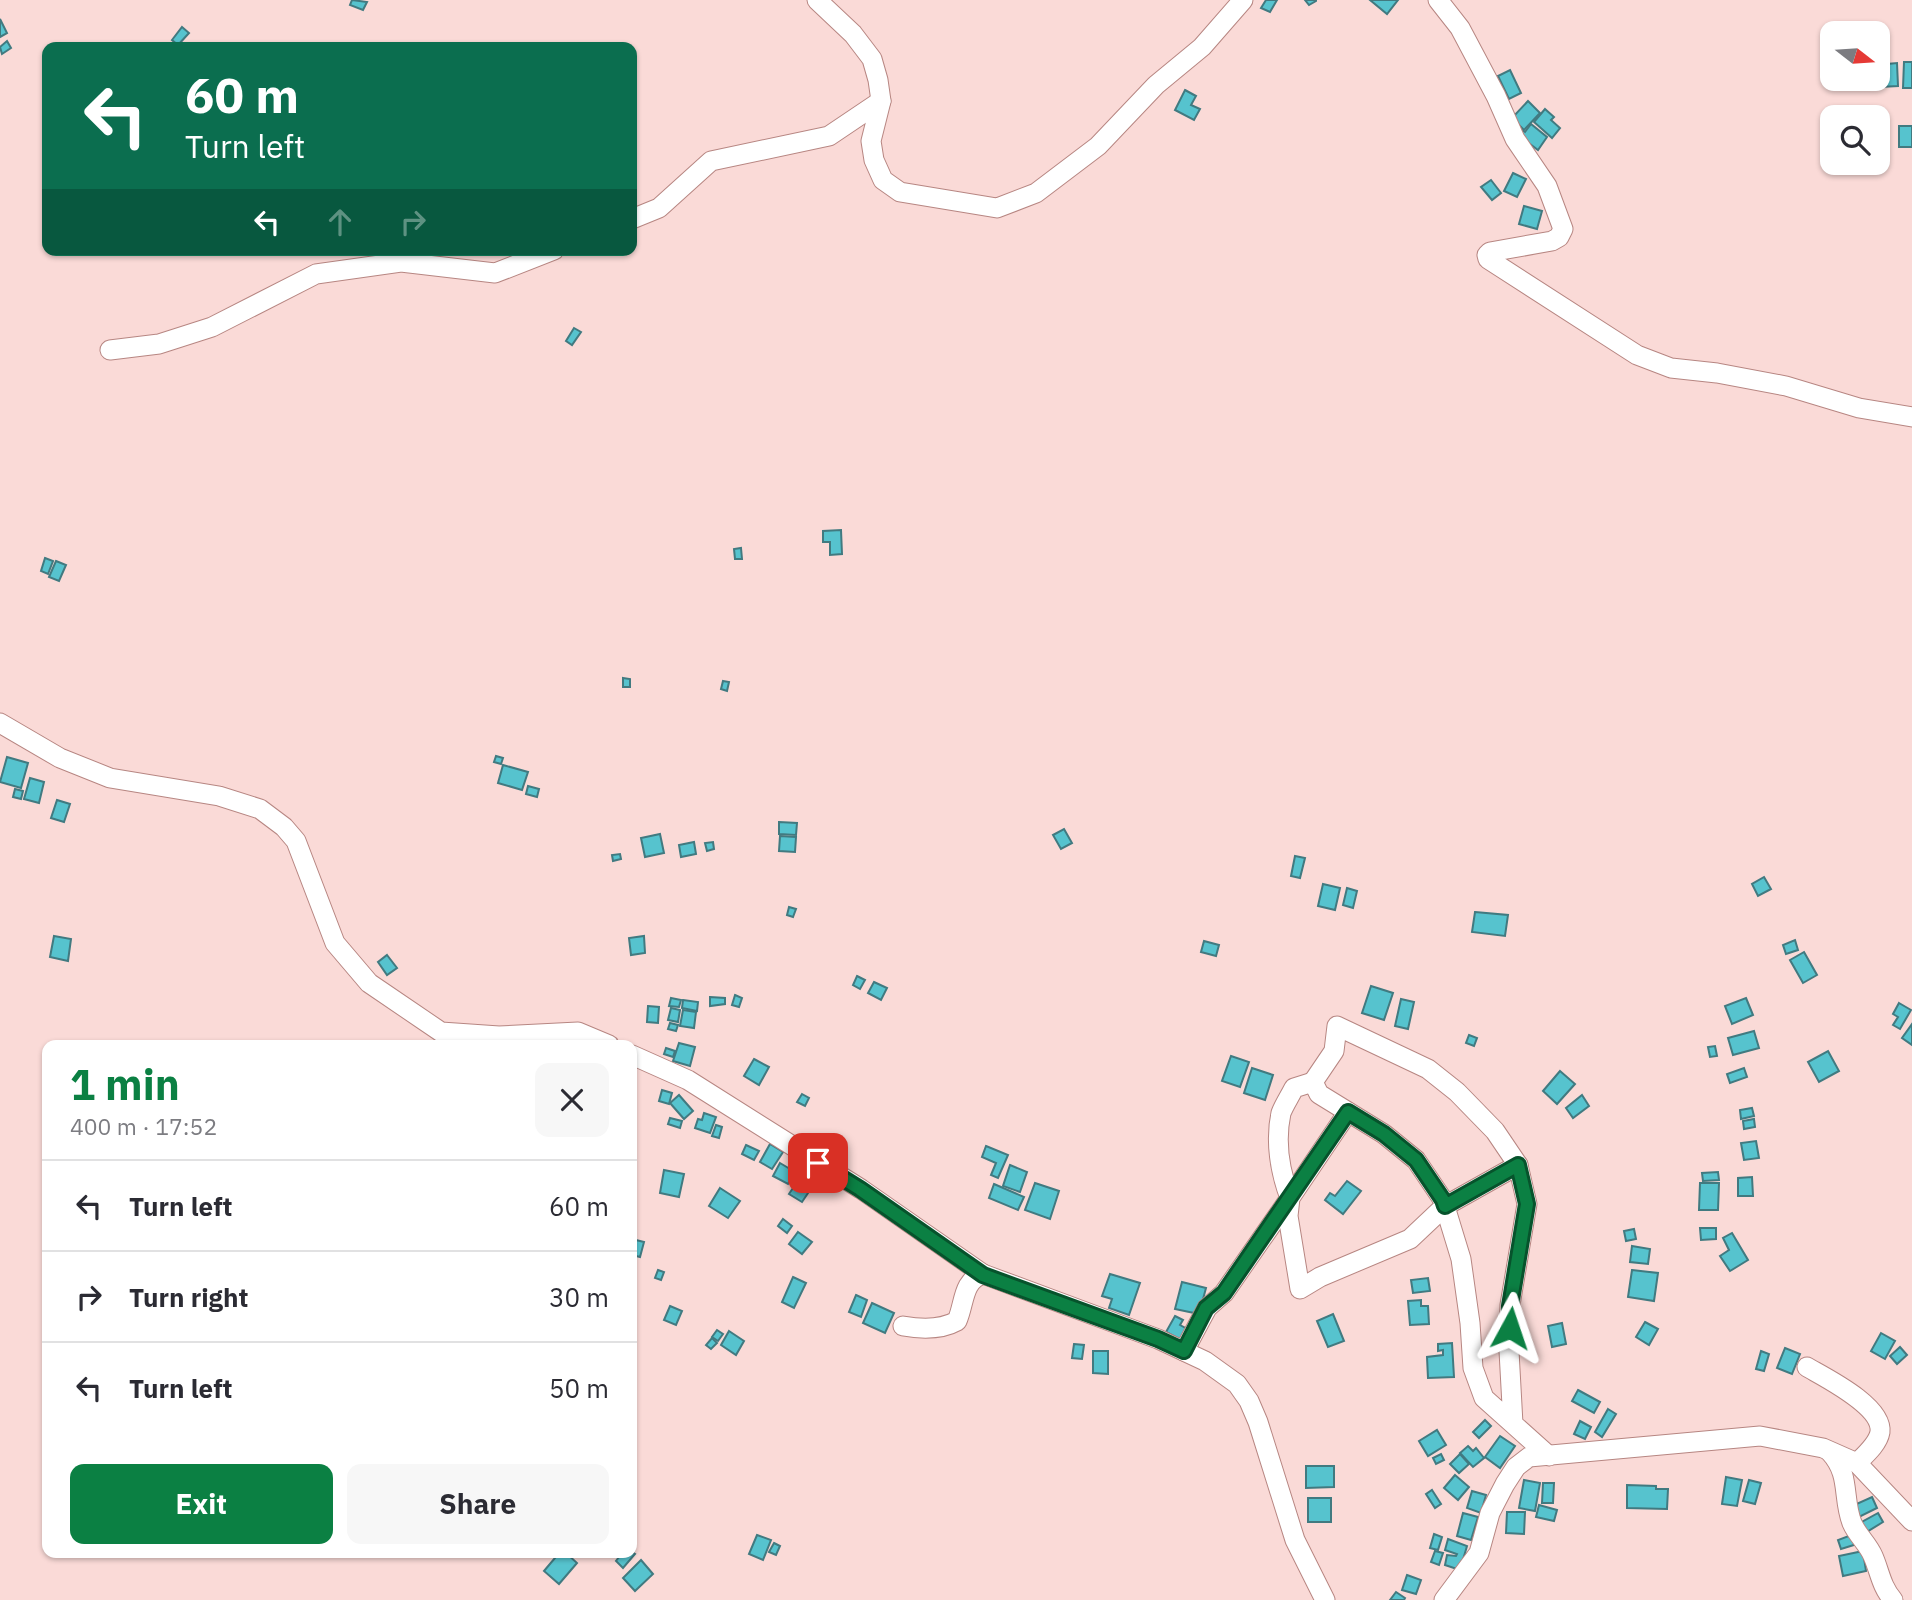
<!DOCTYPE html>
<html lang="en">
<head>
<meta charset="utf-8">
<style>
	body { margin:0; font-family:"IBM Plex Sans",sans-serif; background:#f7f7f7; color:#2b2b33; height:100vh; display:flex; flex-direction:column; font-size:26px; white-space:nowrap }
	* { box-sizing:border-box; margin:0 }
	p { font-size:23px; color:#7c7c81 }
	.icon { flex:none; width:38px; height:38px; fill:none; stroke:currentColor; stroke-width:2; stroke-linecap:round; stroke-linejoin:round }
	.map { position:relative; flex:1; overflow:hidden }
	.sheet { position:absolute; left:42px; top:1040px; width:595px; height:518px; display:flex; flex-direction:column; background:#fff; border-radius:14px; box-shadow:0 2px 5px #0004 }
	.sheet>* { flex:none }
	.top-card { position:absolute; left:42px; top:42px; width:595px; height:214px; border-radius:14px; box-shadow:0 2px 5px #0004; background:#0b6e4f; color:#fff; overflow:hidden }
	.needle { width:46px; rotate:107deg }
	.fabs { position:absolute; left:1820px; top:21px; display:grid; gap:14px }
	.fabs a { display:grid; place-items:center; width:70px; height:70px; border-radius:14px; background:#fff; box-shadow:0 2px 5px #0004; font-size:35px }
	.pin { position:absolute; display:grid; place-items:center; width:60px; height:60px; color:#fff; margin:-30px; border-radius:14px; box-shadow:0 4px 10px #0006 }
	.me { position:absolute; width:77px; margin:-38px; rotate:5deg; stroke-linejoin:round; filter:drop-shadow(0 0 5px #0008) }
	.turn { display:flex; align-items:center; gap:24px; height:147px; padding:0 28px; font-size:32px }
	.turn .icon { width:91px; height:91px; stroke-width:2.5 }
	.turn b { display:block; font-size:49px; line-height:60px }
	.lanes { display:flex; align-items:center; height:66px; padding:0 28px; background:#0003; justify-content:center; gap:35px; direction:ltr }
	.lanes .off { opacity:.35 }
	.round { display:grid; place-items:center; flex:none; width:74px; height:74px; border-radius:14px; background:#f7f7f7 }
	.overview { display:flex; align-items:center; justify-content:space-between; height:119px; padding:0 28px }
	h1 { font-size:42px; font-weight:800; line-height:52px; color:#0b8043 }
	.cta { display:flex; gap:14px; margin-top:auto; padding:14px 28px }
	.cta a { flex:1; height:80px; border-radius:14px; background:#0b8043; color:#fff; font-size:28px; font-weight:800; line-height:80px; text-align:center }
	.cta a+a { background:#f7f7f7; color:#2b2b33 }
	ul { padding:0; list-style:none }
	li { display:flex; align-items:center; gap:21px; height:91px; padding:0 28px; border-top:2px solid #e1e1e2 }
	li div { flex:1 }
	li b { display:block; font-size:26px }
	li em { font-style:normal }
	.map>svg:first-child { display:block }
</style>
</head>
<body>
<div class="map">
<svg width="1912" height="1600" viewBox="0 0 1912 1600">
	<rect width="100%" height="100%" fill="#fadad7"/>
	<g fill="#56c3ce" stroke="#417a80" stroke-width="2">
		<polygon points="352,0 367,2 363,10 350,5"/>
		<polygon points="1266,0 1277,0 1270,12 1261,8"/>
		<polygon points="1305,0 1316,0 1316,1 1309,5"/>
		<polygon points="1370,0 1398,0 1387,14"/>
		<polygon points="0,19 7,33 0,37"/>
		<polygon points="182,27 189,33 178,45 172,40"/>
		<polygon points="7,41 11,48 2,54 0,47"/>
		<polygon points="1904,62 1912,62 1912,88 1903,88"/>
		<polygon points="1897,63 1898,86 1880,87 1879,76 1887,76 1887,64"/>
		<polygon points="1510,70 1521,93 1509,99 1498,76"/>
		<polygon points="1185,90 1196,96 1191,105 1200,109 1194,120 1175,110"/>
		<polygon points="1528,101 1540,113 1524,130 1512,118"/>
		<polygon points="1545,109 1554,117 1551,120 1560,128 1552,138 1534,122"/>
		<polygon points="1531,124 1547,137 1538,150 1518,135 1522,130 1525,132"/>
		<rect x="1899" y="126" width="13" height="21"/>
		<polygon points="1513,173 1526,179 1517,197 1504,191"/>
		<polygon points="1491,180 1501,193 1492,200 1481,187"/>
		<polygon points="1524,206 1542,211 1537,229 1519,224"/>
		<polygon points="574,328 581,332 572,345 566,341"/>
		<polygon points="841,530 842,554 830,555 830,542 823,542 823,531"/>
		<polygon points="741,548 742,559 735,559 734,549"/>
		<polygon points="45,558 53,561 48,574 41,571"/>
		<polygon points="56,561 66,565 59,581 49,577"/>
		<polygon points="623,678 630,679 630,687 623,687"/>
		<polygon points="723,681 729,682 727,691 721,689"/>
		<polygon points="496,756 503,758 501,764 494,762"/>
		<polygon points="7,757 28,763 21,788 0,782"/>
		<polygon points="503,765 528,772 522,790 498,783"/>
		<polygon points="30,778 44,782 39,803 24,799"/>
		<polygon points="528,786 539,789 537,797 526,794"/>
		<polygon points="15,789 23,791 21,799 13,797"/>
		<polygon points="57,800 70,804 64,822 51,818"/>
		<polygon points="779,822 797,823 796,835 779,834"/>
		<polygon points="1064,829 1072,843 1061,849 1053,835"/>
		<polygon points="660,834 664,853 645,857 641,838"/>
		<polygon points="780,836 796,837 795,852 779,851"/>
		<polygon points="694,842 696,854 681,857 679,845"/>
		<polygon points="713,842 714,849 707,851 705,843"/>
		<polygon points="620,854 621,859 613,861 612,855"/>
		<polygon points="1295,856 1305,858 1300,878 1291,876"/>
		<polygon points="1764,877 1771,889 1758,896 1752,884"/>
		<polygon points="1323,884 1340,888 1335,910 1318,906"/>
		<polygon points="1347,888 1357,891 1353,908 1343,905"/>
		<polygon points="789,907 796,909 793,917 787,915"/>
		<polygon points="1475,912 1508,915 1505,936 1472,932"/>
		<polygon points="54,936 71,939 68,961 50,957"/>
		<polygon points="644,936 645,953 631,955 629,938"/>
		<polygon points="1795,940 1798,950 1786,954 1783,945"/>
		<polygon points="1204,941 1219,945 1216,956 1201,952"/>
		<polygon points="1804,952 1817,975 1803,983 1790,960"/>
		<polygon points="387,955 397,968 387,975 378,962"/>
		<polygon points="857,976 865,980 860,989 853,985"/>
		<polygon points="874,982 887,988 881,1000 868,993"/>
		<polygon points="1371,986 1393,993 1384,1020 1362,1013"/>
		<polygon points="735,995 742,998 739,1007 732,1005"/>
		<polygon points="710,997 725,998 725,1004 710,1006"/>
		<polygon points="671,998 681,1000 679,1007 669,1006"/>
		<polygon points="1746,998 1753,1015 1732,1024 1725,1006"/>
		<polygon points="1401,999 1414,1002 1408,1029 1395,1026"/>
		<polygon points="683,1000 698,1002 697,1011 682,1008"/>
		<polygon points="1899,1003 1911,1010 1900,1029 1893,1025 1898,1017 1893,1014"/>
		<polygon points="648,1006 659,1007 658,1023 647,1022"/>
		<polygon points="671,1008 680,1010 678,1022 668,1020"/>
		<polygon points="683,1010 696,1012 694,1028 680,1026"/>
		<polygon points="670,1023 678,1025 676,1031 668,1029"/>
		<polygon points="1912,1024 1912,1045 1902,1038"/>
		<polygon points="1754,1031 1759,1048 1733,1055 1728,1038"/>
		<polygon points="1469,1035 1477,1038 1474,1046 1466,1043"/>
		<polygon points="679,1043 695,1047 690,1066 673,1061"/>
		<polygon points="1715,1046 1717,1056 1710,1057 1708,1047"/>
		<polygon points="666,1048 675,1051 673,1057 664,1054"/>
		<polygon points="1828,1051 1839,1071 1819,1082 1808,1062"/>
		<polygon points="1231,1056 1249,1062 1240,1087 1222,1081"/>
		<polygon points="754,1059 769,1067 759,1085 744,1076"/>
		<polygon points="1252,1068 1273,1075 1265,1100 1244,1093"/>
		<polygon points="1744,1068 1747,1077 1730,1083 1727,1074"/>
		<polygon points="1560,1071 1575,1084 1557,1104 1543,1091"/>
		<polygon points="662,1090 672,1093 669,1104 659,1101"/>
		<polygon points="802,1094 809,1098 805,1106 797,1102"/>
		<polygon points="679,1095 693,1111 684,1119 670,1103"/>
		<polygon points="1582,1095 1589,1106 1573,1118 1566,1108"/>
		<polygon points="1752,1108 1754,1116 1741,1119 1740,1110"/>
		<polygon points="704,1113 716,1117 710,1133 695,1128 698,1119 702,1120"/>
		<polygon points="670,1118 682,1121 680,1128 668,1124"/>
		<polygon points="1754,1119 1755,1127 1744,1129 1743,1121"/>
		<polygon points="716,1125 722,1127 719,1138 712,1136"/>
		<polygon points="1756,1141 1759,1158 1744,1160 1741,1143"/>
		<polygon points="770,1144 783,1152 772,1169 760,1162"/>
		<polygon points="746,1145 759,1151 754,1160 742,1154"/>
		<polygon points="986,1146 1008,1155 998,1178 991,1175 996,1163 982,1157"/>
		<polygon points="780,1163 795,1172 788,1184 773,1176"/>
		<polygon points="1010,1165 1027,1172 1020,1192 1003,1186"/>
		<polygon points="664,1170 684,1174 679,1197 660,1193"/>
		<polygon points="1718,1172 1719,1180 1703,1181 1702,1173"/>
		<polygon points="1752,1177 1753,1196 1738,1196 1738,1178"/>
		<polygon points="1347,1181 1361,1191 1343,1214 1325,1200 1330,1193 1335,1196"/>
		<polygon points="797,1182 810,1190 802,1202 789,1194"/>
		<polygon points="1035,1183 1059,1191 1050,1219 1025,1210"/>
		<polygon points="1700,1183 1719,1183 1718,1210 1699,1210"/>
		<polygon points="994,1184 1024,1197 1018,1210 989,1198"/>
		<polygon points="720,1188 740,1201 728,1218 709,1206"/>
		<polygon points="783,1219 792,1226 787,1233 778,1226"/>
		<polygon points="1700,1228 1716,1228 1716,1239 1701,1240"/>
		<polygon points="1634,1229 1636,1239 1626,1241 1624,1231"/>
		<polygon points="798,1232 812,1242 802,1254 789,1244"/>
		<polygon points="1732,1233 1748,1260 1730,1271 1720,1256 1729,1250 1723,1238"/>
		<polygon points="632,1239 644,1242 640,1257 632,1255"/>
		<polygon points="1632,1246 1650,1249 1648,1264 1630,1262"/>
		<polygon points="658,1270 664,1272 661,1280 655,1278"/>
		<polygon points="1632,1270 1658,1273 1654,1301 1628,1297"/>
		<polygon points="1110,1274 1140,1283 1129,1315 1109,1308 1112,1299 1102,1296"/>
		<polygon points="793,1277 806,1283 794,1308 782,1302"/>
		<polygon points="1428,1278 1430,1291 1413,1293 1411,1280"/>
		<polygon points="1182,1282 1206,1288 1199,1314 1175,1309"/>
		<polygon points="856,1295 867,1300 861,1317 849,1312"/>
		<polygon points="1421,1300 1421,1306 1428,1306 1429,1324 1410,1325 1408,1301"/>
		<polygon points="872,1303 894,1313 885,1333 863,1323"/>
		<polygon points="670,1306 682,1311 676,1325 664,1320"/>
		<polygon points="1333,1314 1344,1341 1328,1347 1317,1321"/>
		<polygon points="1175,1316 1183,1320 1180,1325 1189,1330 1183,1341 1166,1332"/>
		<polygon points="1645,1322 1658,1329 1649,1345 1636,1337"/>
		<polygon points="1562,1323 1566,1344 1552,1347 1548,1326"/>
		<polygon points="717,1330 723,1334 718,1341 712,1337"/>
		<polygon points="729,1331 744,1341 736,1355 721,1345"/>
		<polygon points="1881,1333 1895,1341 1885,1359 1871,1351"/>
		<polygon points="712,1338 717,1343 711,1349 706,1345"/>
		<polygon points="1452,1343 1454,1377 1428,1378 1427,1357 1443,1355 1443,1350 1438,1351 1438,1344"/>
		<polygon points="1074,1344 1084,1345 1082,1359 1072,1358"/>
		<polygon points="1900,1347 1907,1355 1897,1364 1890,1356"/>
		<polygon points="1785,1348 1800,1354 1792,1374 1777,1368"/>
		<polygon points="1093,1351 1108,1351 1108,1374 1093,1373"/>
		<polygon points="1761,1351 1769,1354 1764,1371 1756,1369"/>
		<polygon points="1578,1390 1600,1402 1594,1413 1572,1401"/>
		<polygon points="1608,1409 1616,1414 1602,1437 1595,1432"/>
		<polygon points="1485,1420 1491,1426 1479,1438 1473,1432"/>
		<polygon points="1580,1421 1591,1427 1585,1439 1574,1434"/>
		<polygon points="1437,1430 1446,1445 1428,1456 1419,1441"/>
		<polygon points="1500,1436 1515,1446 1500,1468 1485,1457"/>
		<polygon points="1468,1446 1473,1451 1476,1448 1484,1458 1473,1467 1460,1453"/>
		<polygon points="1441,1454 1444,1460 1436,1464 1433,1458"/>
		<polygon points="1460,1454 1469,1464 1459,1473 1450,1464"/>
		<polygon points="1306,1466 1334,1466 1334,1487 1306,1488"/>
		<polygon points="1455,1475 1469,1487 1458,1500 1444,1488"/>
		<polygon points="1726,1477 1742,1480 1737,1506 1722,1504"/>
		<polygon points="1524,1480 1540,1483 1535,1511 1519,1508"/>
		<polygon points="1749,1480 1761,1483 1755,1504 1743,1501"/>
		<polygon points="1543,1483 1554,1483 1553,1503 1542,1503"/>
		<polygon points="1627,1485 1656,1486 1656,1489 1668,1489 1667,1509 1627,1508"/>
		<polygon points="1432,1490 1441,1504 1435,1508 1426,1494"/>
		<polygon points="1472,1491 1486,1495 1481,1513 1467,1508"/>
		<polygon points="1872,1497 1877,1508 1857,1518 1852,1506"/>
		<rect x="1308" y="1498" width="23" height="24"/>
		<polygon points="1539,1505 1557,1510 1554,1521 1536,1517"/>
		<polygon points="1507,1512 1525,1512 1524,1534 1506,1533"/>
		<polygon points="1463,1513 1478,1517 1471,1540 1457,1536"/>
		<polygon points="1878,1513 1883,1522 1865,1533 1860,1523"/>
		<polygon points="1434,1534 1442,1537 1438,1550 1430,1548"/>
		<polygon points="1854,1534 1857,1544 1841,1549 1838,1540"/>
		<polygon points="757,1535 771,1540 763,1560 749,1554"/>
		<polygon points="1448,1539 1467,1546 1460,1570 1445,1565 1447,1555 1456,1556 1457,1554 1445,1550"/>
		<polygon points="774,1543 780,1546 776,1555 769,1552"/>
		<polygon points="1435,1551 1443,1553 1439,1565 1431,1562"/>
		<polygon points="1863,1551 1866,1571 1843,1576 1839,1556"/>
		<polygon points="560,1552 565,1552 577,1563 559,1584 544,1571"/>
		<polygon points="623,1552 632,1552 635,1554 623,1568 616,1561"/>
		<polygon points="641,1560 653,1574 635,1591 623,1578"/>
		<polygon points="1407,1575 1421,1580 1416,1594 1402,1590"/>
		<polygon points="1396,1592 1405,1598 1404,1600 1390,1600"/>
	</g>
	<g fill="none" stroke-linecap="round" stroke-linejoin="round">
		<g stroke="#b78682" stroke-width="21">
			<g id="minor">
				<polyline points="817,0 853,34 872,59 878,80 881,101 871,141 874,160 883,180 900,192 997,208 1036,193 1098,146 1156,85 1202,47 1243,0"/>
				<polyline points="1438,0 1460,28 1496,96 1515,139 1547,186 1563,229 1559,237 1552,241 1490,252 1487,255 1488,259 1637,355 1671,368 1717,373 1786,386 1859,408 1912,417"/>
				<polyline points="632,219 659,208 711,161 829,136 881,101"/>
				<polyline points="110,350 159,344 212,327 316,274 401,262 495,273 554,250"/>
				<polyline points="0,723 60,758 110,778 219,796 260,809 284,827 296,841 335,943 369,983 441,1032 499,1036 578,1032 609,1045"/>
				<polyline points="632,1055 688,1080 861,1189 983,1274 1158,1339 1205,1361 1237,1384 1249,1401 1258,1422 1295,1540 1325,1600"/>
				<polyline points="1348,1112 1290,1198 1288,1216 1300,1289 1320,1277 1410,1239 1445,1206 1518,1165"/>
				<path d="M903,1326C920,1329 941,1330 957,1321C965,1303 962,1281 983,1274"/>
				<path d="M1184,1351L1207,1308L1224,1293L1290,1198C1280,1172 1275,1141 1281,1113C1284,1105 1290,1096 1294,1088L1313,1082"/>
				<path d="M1807,1367C1826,1378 1883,1406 1880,1432C1878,1444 1865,1455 1857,1463"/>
				<polyline points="1513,1424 1509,1351 1510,1305 1527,1204 1518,1165 1495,1131 1457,1092 1428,1069 1337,1026 1334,1051 1313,1082 1319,1094 1384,1134 1416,1160 1443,1200 1461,1259 1470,1323 1473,1368 1484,1398 1549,1456"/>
				<path d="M1830,1452C1851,1475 1842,1497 1852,1523C1857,1535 1868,1544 1873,1556C1880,1572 1881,1586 1893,1600"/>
				<polyline points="1444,1600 1479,1553 1490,1513 1505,1484 1516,1467 1529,1457 1760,1436 1823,1448 1857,1463 1912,1521"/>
			</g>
		</g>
		<use href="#minor" stroke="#fff" stroke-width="19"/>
	</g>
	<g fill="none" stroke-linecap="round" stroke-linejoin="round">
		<g stroke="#07532c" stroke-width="18">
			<polyline id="route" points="818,1163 860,1189 983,1275 1158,1339 1184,1351 1206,1308 1224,1293 1348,1112 1384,1134 1416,1160 1443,1200 1445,1206 1518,1165 1527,1204 1510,1306 1510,1328"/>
		</g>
		<use href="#route" stroke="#0b8043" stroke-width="12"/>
	</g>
</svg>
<div class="fabs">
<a><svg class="needle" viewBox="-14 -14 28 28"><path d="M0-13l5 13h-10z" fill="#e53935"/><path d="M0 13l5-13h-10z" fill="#7c7c81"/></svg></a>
<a><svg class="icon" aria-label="search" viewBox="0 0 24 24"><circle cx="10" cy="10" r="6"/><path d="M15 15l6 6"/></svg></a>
</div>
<div class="pin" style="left:818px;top:1163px;background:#d93025"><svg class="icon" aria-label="arrive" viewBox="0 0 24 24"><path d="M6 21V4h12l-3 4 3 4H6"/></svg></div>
<svg class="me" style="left:1510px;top:1328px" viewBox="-20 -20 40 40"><path d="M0-17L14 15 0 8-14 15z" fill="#0b8043" stroke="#fff" stroke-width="4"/></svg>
<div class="top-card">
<div class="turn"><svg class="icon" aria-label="left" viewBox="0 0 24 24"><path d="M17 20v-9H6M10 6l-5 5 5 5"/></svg><div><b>60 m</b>Turn left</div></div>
<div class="lanes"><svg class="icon" aria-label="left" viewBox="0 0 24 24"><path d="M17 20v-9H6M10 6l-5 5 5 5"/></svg><svg class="icon off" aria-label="ahead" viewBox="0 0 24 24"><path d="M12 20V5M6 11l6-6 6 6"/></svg><svg class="icon off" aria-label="right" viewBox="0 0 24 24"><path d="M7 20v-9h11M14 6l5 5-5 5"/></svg></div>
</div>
<section class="sheet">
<div class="overview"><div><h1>1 min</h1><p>400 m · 17:52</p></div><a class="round"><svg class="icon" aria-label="close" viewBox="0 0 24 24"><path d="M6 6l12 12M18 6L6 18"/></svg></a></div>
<ul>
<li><svg class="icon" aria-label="left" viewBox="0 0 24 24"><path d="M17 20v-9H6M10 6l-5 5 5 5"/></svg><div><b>Turn left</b></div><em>60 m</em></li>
<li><svg class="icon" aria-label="right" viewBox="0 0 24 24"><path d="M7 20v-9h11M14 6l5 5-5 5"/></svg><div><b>Turn right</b></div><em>30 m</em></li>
<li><svg class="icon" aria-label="left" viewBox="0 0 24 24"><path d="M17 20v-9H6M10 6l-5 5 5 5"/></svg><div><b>Turn left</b></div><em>50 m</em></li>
</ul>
<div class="cta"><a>Exit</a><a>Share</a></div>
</section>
</div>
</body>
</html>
